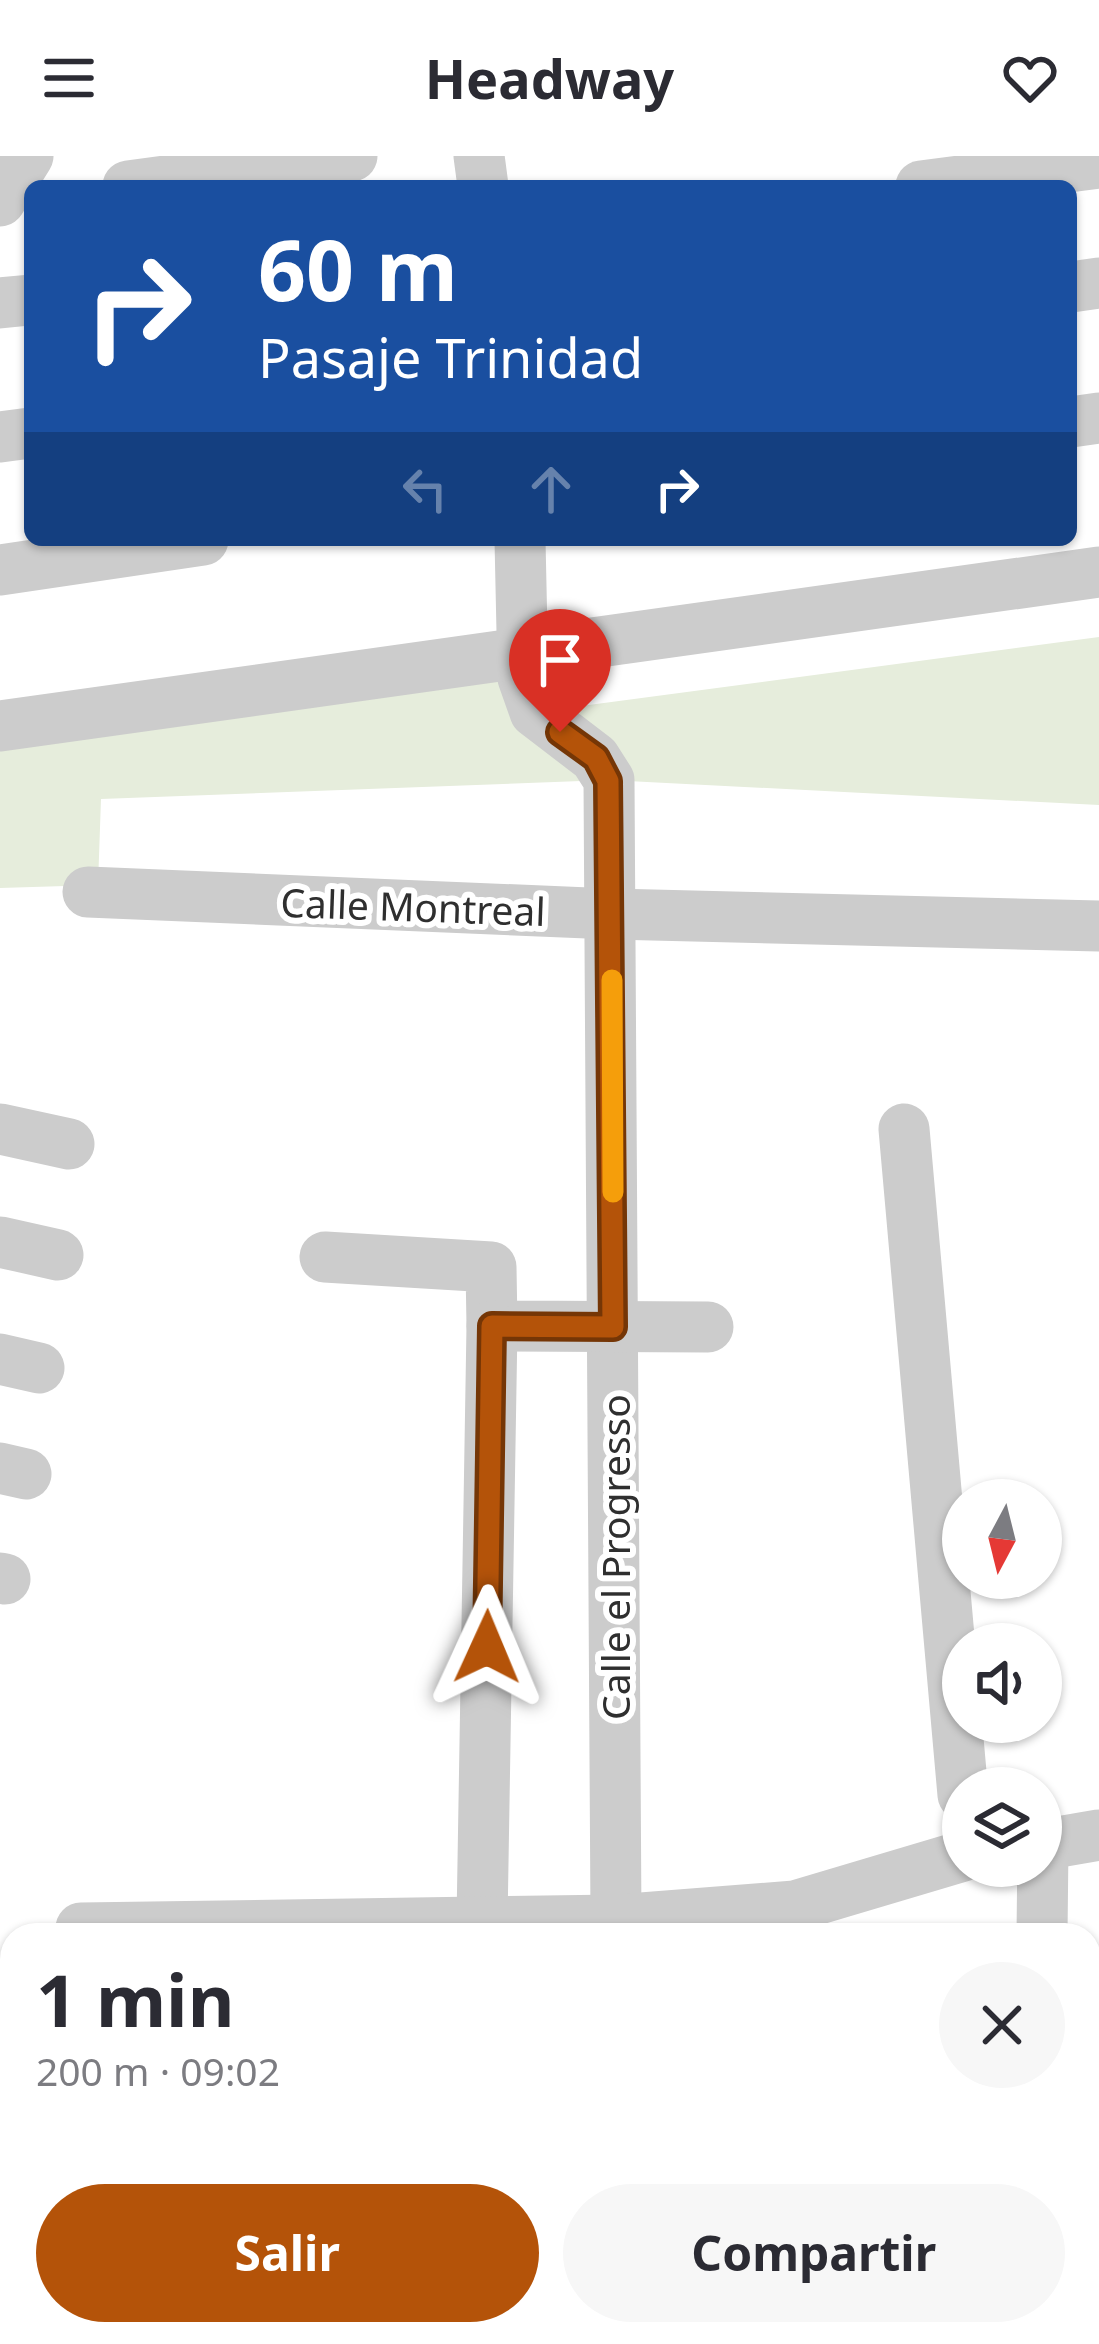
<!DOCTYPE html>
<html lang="es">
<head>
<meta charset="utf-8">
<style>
	body { margin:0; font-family:"Noto Sans",sans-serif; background:#f7f7f7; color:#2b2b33; height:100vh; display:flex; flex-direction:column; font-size:45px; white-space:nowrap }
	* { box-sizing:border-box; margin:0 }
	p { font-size:39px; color:#7c7c81 }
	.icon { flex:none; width:66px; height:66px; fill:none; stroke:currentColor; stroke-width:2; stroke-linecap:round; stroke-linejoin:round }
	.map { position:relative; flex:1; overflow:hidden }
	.drawer { position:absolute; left:0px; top:1767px; width:1101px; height:423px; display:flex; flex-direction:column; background:#fff; border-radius:36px 36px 0 0; box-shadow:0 3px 9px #0004 }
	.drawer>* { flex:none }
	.guide { position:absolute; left:24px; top:24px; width:1053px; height:366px; border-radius:18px; box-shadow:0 3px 9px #0004; background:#1a4fa0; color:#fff; overflow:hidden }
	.needle { width:78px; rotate:187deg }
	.controls { position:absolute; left:942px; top:1323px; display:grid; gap:24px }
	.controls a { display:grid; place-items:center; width:120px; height:120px; border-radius:50%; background:#fff; box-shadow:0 3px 9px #0004; font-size:60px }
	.pin { position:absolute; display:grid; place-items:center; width:102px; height:102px; color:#fff; margin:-123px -51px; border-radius:50% 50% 50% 0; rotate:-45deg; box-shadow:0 0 12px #0007 }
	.pin .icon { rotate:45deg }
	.me { position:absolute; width:132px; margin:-66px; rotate:1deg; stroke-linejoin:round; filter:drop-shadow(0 0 9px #0008) }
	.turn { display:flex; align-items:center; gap:42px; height:252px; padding:0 36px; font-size:54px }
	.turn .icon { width:156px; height:156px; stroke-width:2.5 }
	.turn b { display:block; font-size:84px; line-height:102px }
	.lanes { display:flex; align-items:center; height:114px; padding:0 36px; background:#0003; justify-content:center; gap:60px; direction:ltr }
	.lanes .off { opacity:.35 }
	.round { display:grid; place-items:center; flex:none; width:126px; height:126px; border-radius:63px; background:#f7f7f7 }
	.overview { display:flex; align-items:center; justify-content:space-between; height:204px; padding:0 36px }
	h1 { font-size:72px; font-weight:700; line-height:90px }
	.button { display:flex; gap:24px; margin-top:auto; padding:24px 36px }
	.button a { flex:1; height:138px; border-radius:72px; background:#b45309; color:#fff; font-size:48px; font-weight:700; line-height:138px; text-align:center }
	.button a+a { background:#f7f7f7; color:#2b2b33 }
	header { display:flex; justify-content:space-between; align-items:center; height:156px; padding:0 36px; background:#fff; font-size:54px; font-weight:700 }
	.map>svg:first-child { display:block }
</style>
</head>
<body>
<header><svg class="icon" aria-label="menu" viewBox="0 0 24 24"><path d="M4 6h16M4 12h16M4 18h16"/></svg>Headway<svg class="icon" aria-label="heart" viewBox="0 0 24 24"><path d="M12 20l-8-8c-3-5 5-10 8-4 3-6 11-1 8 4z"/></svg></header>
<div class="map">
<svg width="1099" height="2188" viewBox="0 0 1099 2188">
	<rect width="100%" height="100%" fill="#fff"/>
	<polygon fill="#e6eddc" points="1099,481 1099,649 608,624 101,643 98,729 0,732 0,570 522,497 536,556"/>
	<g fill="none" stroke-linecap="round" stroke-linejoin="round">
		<g stroke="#ccc" stroke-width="51">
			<polyline points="479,0 483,30"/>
			<polyline points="128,30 352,0"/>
			<polyline points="921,30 1099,7"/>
			<polyline points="0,45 28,0"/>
			<polyline points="1071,131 1099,127"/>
			<polyline points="0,147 30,144"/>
			<polyline points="1071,266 1099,262"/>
			<polyline points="0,281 30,277"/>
			<polyline points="520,384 523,522 535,556 595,602 609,624 616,1764"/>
			<polyline points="0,414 203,384"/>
			<polyline points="0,570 1099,416"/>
			<polyline points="88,736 612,758 1099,770"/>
			<polyline points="0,973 69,988"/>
			<polyline points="904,973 963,1639"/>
			<polyline points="0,1086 58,1099"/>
			<polyline points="325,1101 491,1111 492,1170 708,1171"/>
			<polyline points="0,1203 39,1212"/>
			<polyline points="0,1312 26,1318"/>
			<polyline points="0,1422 5,1423"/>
			<polyline points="1041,1689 1099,1679"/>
			<polyline points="482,1766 492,1170"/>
			<polyline points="81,1772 616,1764 795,1750 963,1700"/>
			<polyline points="1042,1779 1043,1689"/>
			<polyline points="1089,1979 1099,1978"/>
			<polyline points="0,2110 12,2113"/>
			<polyline points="1089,2132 1099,2132"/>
			<polyline points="784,2188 788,2178"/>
		</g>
	</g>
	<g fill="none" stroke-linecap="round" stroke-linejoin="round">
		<g stroke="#753606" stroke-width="30">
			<polyline id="route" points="487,1491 492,1170 613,1171 608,625 596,602 560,576"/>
		</g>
		<use href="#route" stroke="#b45309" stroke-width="21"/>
		<polyline stroke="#f59e0b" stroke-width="21" points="612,824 613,1036"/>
	</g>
	<g text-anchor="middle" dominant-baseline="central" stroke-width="12" stroke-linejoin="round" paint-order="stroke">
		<g font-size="39" fill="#2f2f2f" stroke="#fff">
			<text transform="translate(413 750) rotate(2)">Calle Montreal</text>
			<text transform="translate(614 1401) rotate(-90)">Calle el Progresso</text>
		</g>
	</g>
</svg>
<div class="controls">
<a><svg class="needle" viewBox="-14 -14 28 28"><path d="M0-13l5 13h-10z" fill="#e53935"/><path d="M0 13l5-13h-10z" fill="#7c7c81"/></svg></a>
<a><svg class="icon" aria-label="sound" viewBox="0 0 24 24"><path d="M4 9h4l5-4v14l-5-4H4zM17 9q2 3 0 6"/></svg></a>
<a><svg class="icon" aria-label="layers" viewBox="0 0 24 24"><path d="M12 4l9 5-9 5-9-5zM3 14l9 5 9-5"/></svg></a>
</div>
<div class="pin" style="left:560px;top:576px;background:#d93025"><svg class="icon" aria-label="arrive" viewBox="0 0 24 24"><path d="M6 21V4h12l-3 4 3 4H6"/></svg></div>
<svg class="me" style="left:487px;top:1491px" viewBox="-20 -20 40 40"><path d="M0-17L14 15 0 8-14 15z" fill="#b45309" stroke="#fff" stroke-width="4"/></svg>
<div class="guide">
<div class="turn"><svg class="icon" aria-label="right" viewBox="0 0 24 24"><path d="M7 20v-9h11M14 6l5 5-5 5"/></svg><div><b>60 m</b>Pasaje Trinidad</div></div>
<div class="lanes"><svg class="icon off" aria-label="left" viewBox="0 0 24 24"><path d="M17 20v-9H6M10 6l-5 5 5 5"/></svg><svg class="icon off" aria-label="ahead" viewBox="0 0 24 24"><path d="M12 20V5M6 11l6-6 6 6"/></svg><svg class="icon" aria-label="right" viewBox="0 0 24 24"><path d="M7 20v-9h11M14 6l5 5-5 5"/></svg></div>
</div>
<section class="drawer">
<div class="overview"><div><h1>1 min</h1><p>200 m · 09:02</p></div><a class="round"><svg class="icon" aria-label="close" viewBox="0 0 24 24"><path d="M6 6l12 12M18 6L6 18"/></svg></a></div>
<div class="button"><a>Salir</a><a>Compartir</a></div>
</section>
</div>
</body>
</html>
